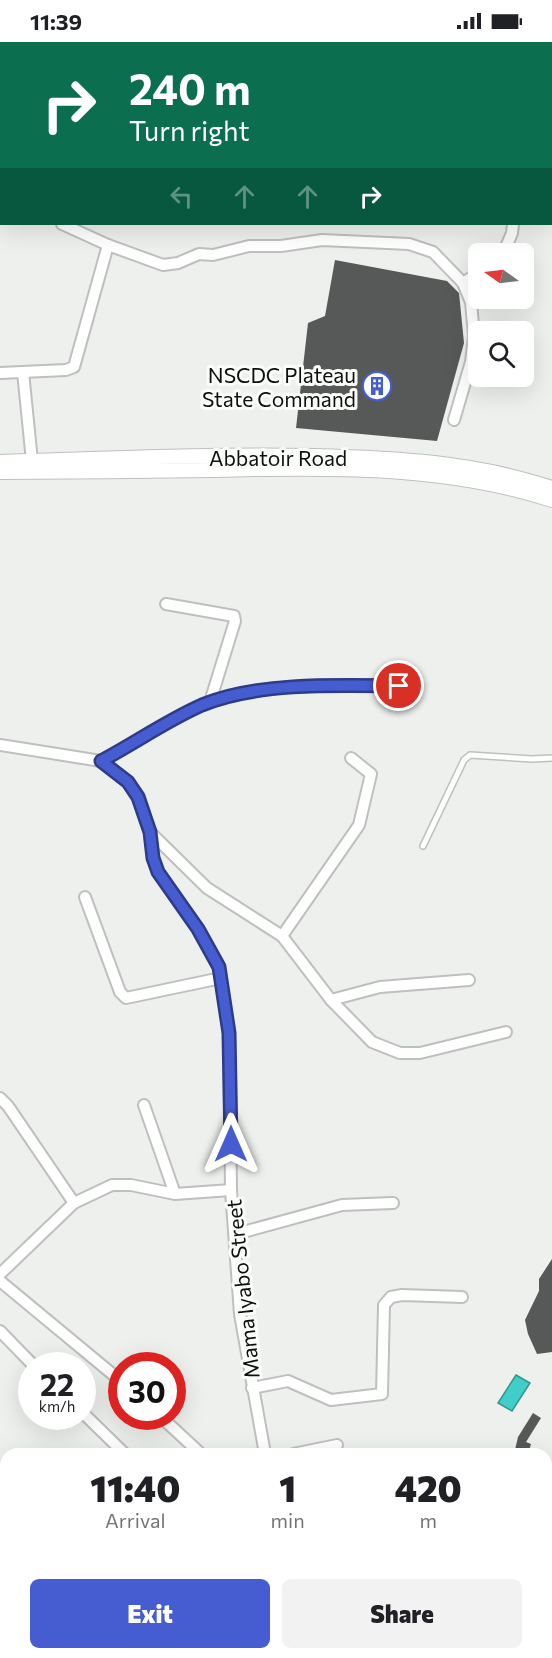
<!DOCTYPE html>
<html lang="en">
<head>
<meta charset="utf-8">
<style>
	body { margin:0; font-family:Commissioner,sans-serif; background:#f2f2f2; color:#202124; height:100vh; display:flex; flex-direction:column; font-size:22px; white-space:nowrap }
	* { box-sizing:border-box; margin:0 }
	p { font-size:20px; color:#757577 }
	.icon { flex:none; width:33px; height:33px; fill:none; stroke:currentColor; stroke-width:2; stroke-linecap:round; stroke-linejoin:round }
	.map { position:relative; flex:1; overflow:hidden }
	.side { position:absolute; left:0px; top:1406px; width:552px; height:212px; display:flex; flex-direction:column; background:#fff; border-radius:18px 18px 0 0; box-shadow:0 6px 24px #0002 }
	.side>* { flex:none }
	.guide { position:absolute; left:0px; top:0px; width:552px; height:183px; box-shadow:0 6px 24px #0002; background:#0b6e4f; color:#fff; overflow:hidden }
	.needle { width:39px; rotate:284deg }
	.fabs { position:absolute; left:468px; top:201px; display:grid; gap:12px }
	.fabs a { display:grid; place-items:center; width:66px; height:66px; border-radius:9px; background:#fff; box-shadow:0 6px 24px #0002; font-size:30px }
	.speed { position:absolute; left:18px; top:1310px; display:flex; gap:12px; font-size:30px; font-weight:700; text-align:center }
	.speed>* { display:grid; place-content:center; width:78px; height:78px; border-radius:50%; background:#fff; box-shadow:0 6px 24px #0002; line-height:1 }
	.speed small { font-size:15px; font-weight:400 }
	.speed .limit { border:9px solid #d22; background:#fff; color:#111 }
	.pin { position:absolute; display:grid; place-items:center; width:51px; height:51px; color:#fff; margin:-26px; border:3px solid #fff; border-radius:50%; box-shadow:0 2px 6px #0007 }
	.me { position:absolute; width:66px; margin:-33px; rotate:0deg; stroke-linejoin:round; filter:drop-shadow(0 0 4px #0008) }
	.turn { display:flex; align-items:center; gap:21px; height:126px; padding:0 30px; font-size:27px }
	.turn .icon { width:78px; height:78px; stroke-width:2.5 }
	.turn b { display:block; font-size:42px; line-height:51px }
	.lanes { display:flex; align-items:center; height:57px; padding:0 30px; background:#0003; justify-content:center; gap:30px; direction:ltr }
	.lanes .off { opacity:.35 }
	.eta { display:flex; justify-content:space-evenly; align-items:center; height:102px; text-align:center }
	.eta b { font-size:36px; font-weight:800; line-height:42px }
	.button { display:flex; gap:12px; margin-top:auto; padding:12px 30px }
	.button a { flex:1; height:69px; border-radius:9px; background:#465dd1; color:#fff; font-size:24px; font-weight:800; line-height:69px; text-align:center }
	.button a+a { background:#f2f2f2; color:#202124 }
	.status { display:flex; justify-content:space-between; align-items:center; height:42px; padding:0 30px; background:#fff; direction:ltr }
	.status svg { height:16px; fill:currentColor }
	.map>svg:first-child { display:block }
</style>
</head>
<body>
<div class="status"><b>11:39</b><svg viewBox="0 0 49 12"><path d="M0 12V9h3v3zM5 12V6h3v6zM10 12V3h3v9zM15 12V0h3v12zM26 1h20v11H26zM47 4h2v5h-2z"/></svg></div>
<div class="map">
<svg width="552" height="1616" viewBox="0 0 552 1616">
	<rect width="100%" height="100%" fill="#eef0ed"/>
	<polygon fill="#41cec8" stroke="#329590" stroke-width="1.5" points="516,1333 530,1341 512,1369 498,1361"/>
	<g fill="#565958">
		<polygon points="335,218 447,239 459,251 464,301 437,399 296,386 308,281 325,274"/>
		<polygon points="552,1217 552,1310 537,1312 528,1292 525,1278 539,1249 539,1237"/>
		<polygon points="533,1371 541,1376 526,1400 531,1402 528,1412 514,1412 518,1395"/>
	</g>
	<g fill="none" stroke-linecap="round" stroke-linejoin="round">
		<g stroke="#bec0bd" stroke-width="8">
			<polyline id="lane" points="423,804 464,718 470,713 532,717 552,716"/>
		</g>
		<g stroke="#bec0bd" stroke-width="14">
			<g id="street">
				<polyline points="51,0 54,2"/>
				<polyline points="249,2 250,0"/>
				<polyline points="0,159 1,153"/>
				<polyline points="62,182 108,203 163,223 178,221 199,212 213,213 249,204 281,204 322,198 409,202 433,210 463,241 471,260 474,294 471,320 454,378"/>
				<polyline points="503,212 512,191 513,182"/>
				<polyline points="463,241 478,231"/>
				<polyline points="23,330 32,419"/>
				<polyline points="0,331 66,328 74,325 108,203"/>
				<polyline points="166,562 234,574 235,579 210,660"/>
				<polyline points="0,703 101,719 128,740 139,755 150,790 153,816 158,830 198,887 219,925 229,991 231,1148 240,1272 265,1412"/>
				<path d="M101,719C135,701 166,678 202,663C257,640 340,643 399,644"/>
				<polyline points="150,790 207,846 282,894 331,958 372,1000 400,1011 420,1011 506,990"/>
				<polyline points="85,855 120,950 126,956 221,936"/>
				<polyline points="282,894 359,783 371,732 351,716"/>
				<polyline points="331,958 380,945 469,938"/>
				<polyline points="0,1056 8,1064 74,1161"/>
				<polyline points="144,1063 175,1152"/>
				<polyline points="236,1192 342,1163 393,1161"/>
				<polyline points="0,1232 74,1161 112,1143 131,1143 175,1152 231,1148"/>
				<polyline points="0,1239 122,1340"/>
				<polyline points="0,1289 33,1323"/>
				<polyline points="252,1346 288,1339 331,1358 382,1352 384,1263 391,1255 402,1253 462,1255"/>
				<polyline points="82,1370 125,1412"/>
				<polyline points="160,1374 201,1412"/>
				<polyline points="293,1412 337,1403"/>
				<polyline points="0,1581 6,1583"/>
				<polyline points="98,1611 114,1616"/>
				<polyline points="374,1611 377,1616"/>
				<polyline points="176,1616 177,1611"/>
				<polyline points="256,1616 257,1611"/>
				<polyline points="546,1616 552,1609"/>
			</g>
		</g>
		<g stroke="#bec0bd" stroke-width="16">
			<g id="secondary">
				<path d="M0,420C105,417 209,412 314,414C395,416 474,420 552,446"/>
				<path d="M0,430C71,430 143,429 214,428C326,425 444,423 552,458"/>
			</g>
		</g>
		<use href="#lane" stroke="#fff" stroke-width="5"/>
		<use href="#street" stroke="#fff" stroke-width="10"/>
		<use href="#secondary" stroke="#fff" stroke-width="14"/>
	</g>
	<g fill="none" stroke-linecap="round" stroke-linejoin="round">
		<g stroke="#2e3c88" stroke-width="15">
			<path id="route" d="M231,1102L229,991L219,925L198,887L158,830L153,816L150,790L138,755L128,740L101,719C135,701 166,679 202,663C257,640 340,643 399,644"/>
		</g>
		<use href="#route" stroke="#465dd1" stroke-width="10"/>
	</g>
	<defs>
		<g id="building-ring" transform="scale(1.5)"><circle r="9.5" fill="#fbfdfa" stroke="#465dd1" stroke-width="1.5"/><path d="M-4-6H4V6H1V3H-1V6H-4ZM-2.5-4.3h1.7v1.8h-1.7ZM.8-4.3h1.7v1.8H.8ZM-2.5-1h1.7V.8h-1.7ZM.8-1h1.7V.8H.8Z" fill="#465dd1"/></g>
	</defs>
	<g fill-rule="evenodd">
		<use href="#building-ring" x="377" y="344"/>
	</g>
	<g text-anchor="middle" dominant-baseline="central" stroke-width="6" stroke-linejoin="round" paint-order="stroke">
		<g font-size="21" fill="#0e0f0e" stroke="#fbfdfa" text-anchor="end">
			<text x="356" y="332">NSCDC Plateau<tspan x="356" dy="24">State Command</tspan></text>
		</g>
		<g font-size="21" fill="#0e0f0e" stroke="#fbfdfa">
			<text x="278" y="415">Abbatoir Road</text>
			<text transform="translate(242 1247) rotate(-96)">Mama Iyabo Street</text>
		</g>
	</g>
</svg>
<div class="fabs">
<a><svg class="needle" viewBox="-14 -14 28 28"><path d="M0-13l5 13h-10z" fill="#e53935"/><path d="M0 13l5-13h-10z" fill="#757577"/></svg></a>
<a><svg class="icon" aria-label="search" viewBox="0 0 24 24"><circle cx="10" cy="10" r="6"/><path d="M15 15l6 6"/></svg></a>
</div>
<div class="speed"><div>22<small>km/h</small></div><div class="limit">30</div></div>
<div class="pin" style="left:399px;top:644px;background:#d93025"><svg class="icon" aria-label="arrive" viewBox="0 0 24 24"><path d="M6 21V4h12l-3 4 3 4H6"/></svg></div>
<svg class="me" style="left:231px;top:1102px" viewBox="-20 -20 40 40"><path d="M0-17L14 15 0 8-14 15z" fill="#465dd1" stroke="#fff" stroke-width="4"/></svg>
<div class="guide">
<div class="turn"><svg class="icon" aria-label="right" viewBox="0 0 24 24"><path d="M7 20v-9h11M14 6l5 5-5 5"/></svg><div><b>240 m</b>Turn right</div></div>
<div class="lanes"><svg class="icon off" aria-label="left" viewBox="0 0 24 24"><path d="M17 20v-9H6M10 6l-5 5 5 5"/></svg><svg class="icon off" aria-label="ahead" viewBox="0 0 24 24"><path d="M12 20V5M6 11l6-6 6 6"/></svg><svg class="icon off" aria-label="ahead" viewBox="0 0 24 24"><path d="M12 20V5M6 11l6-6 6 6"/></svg><svg class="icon" aria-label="right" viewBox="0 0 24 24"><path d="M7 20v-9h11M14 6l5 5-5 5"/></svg></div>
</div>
<section class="side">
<div class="eta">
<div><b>11:40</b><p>Arrival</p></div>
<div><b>1</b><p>min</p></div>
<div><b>420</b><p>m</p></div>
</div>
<div class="button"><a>Exit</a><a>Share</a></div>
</section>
</div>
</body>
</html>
